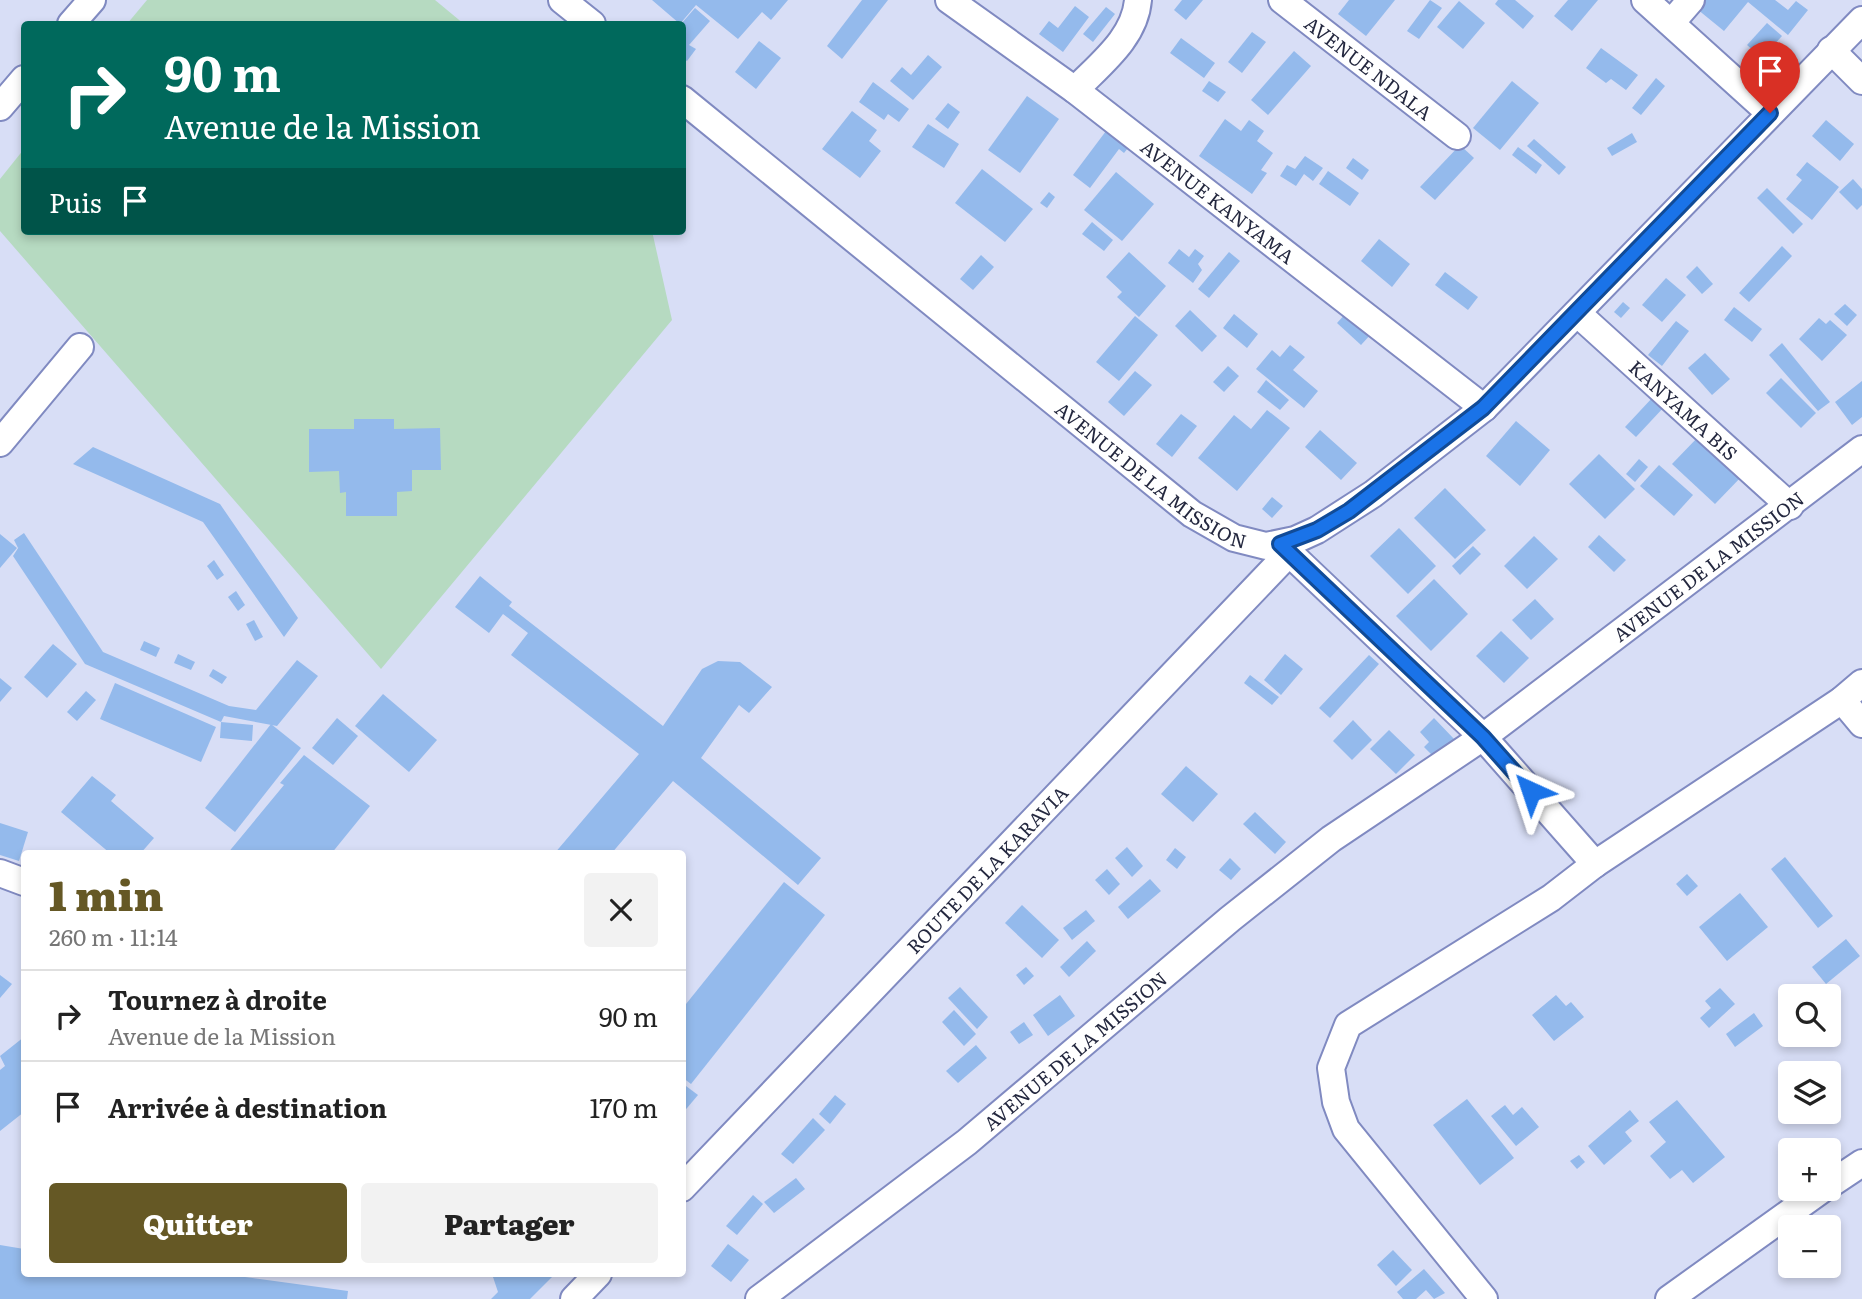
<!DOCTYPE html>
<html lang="fr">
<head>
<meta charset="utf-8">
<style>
	body { margin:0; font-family:Literata,serif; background:#f2f2f2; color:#222; height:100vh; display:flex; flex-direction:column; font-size:26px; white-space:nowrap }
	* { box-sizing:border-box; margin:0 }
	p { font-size:23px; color:#767676 }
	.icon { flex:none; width:38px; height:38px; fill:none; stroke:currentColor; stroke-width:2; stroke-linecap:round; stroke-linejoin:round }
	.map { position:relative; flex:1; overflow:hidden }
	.side { position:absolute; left:21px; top:850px; width:665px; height:427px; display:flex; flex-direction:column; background:#fff; border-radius:7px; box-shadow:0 4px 10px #0003 }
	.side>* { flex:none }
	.guide { position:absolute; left:21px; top:21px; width:665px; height:214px; border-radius:7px; box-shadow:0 4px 10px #0003; background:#00695c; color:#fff; overflow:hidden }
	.controls { position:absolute; left:1778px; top:984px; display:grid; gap:14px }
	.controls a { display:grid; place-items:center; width:63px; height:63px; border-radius:7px; background:#fff; box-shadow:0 4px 10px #0003; font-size:35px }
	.pin { position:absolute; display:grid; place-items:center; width:60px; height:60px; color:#fff; margin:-72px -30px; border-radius:50% 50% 50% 0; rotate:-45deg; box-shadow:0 0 7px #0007 }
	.pin .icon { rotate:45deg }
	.me { position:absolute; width:77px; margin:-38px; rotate:318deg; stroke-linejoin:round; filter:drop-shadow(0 0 5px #0008) }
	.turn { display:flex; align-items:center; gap:24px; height:147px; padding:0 28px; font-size:32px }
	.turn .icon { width:91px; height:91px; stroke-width:2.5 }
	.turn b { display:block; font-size:49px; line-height:60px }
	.then { display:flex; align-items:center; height:66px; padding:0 28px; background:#0003; gap:14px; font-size:26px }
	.round { display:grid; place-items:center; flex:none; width:74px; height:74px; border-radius:7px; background:#f2f2f2 }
	.summary { display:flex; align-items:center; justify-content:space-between; height:119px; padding:0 28px }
	h1 { font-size:42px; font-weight:800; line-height:52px; color:#655825 }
	.cta { display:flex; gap:14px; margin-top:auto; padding:14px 28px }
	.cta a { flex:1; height:80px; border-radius:7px; background:#655825; color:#fff; font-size:28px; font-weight:800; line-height:80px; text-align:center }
	.cta a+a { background:#f2f2f2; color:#222 }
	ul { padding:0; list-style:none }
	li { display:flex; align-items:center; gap:21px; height:91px; padding:0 28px; border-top:2px solid #e0e0e0 }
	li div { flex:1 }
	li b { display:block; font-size:26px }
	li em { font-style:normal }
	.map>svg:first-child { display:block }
</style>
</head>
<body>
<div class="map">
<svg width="1862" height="1299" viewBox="0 0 1862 1299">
	<rect width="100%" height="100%" fill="#d8def6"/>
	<g fill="#b6dac1">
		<polygon points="147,0 435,0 464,24 127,24"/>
		<polygon points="24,149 24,231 652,231 672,320 381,669 0,231 0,179"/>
	</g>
	<g fill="#94baec">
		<polygon points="652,0 788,0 771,20 762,12 738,39 696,5 680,24"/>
		<polygon points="862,0 888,0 842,59 827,46"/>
		<polygon points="1182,0 1203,0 1186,20 1174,10"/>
		<polygon points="1349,0 1395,0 1366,36 1338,14"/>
		<polygon points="1430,0 1442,8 1419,39 1407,31"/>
		<polygon points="1498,0 1515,0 1534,16 1523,29 1495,4"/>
		<polygon points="1568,0 1598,0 1572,31 1554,16"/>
		<polygon points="1704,0 1775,0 1788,10 1796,1 1808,10 1788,35 1748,2 1724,31 1697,9"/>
		<polygon points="1459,1 1485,23 1463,49 1437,27"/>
		<polygon points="1075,6 1089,17 1063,52 1039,34 1049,21 1058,28"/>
		<polygon points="1106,7 1115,14 1093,42 1083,34"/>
		<polygon points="695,8 710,21 689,45 696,49 687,61 682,58 681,24"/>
		<polygon points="1767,23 1782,36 1762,58 1747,45"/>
		<polygon points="1252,32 1266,42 1242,73 1228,62"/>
		<polygon points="1181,38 1215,63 1204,78 1170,53"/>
		<polygon points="759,41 781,58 756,89 735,72"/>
		<polygon points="1601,48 1638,75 1626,90 1611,79 1606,83 1586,68"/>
		<polygon points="1294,51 1311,66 1268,115 1251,100"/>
		<polygon points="928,55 942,67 913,100 890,81 902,67 911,75"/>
		<polygon points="1656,78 1665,86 1641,115 1632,108"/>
		<polygon points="1209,81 1226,92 1218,102 1202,91"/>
		<polygon points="1512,81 1539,103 1500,150 1473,128"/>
		<polygon points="873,82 909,109 899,122 888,114 884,120 859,102"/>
		<polygon points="1027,96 1059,119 1020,173 988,150"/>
		<polygon points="948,103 960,112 948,129 935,119"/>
		<polygon points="852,111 877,130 869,141 881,151 860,178 822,149"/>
		<polygon points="1225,119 1241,131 1249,120 1264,131 1257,141 1273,153 1261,170 1267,173 1252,194 1199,156"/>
		<polygon points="1826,120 1854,144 1840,161 1812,136"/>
		<polygon points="928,124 959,144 944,168 912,147"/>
		<polygon points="1109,127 1132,143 1124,153 1119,149 1090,188 1073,175"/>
		<polygon points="1632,133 1637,142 1612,156 1607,148"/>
		<polygon points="1534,139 1566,167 1559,175 1527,146"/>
		<polygon points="1460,145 1474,158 1435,200 1420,187"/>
		<polygon points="1518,147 1542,165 1536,174 1512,155"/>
		<polygon points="1305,156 1323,168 1313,181 1304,174 1296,186 1280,176 1287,165 1295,169"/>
		<polygon points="1353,158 1369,170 1362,180 1346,168"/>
		<polygon points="1807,162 1839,187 1812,220 1786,199 1802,180 1796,175"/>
		<polygon points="982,169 1033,209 1005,242 955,203"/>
		<polygon points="1328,171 1359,193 1350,206 1319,184"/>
		<polygon points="1116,172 1154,204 1122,241 1084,210"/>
		<polygon points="1853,179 1862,189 1862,205 1857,210 1839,192"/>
		<polygon points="1767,188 1803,224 1793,234 1757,198"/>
		<polygon points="1049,192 1055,197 1047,208 1040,203"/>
		<polygon points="1092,222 1113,240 1104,251 1082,234"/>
		<polygon points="1379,239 1410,264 1392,287 1361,261"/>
		<polygon points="1782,246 1792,256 1749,302 1739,293"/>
		<polygon points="1179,249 1189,257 1195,249 1204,256 1198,264 1202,270 1193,283 1168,263"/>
		<polygon points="1129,252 1166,286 1139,317 1117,297 1122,292 1106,277"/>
		<polygon points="1229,252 1240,261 1209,298 1198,289"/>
		<polygon points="981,255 994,267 973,290 960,279"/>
		<polygon points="1697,266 1713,284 1702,294 1686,277"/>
		<polygon points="1445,272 1478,297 1468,310 1435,285"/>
		<polygon points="1666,278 1686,295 1662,322 1642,305"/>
		<polygon points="1623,302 1630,308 1621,318 1614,312"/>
		<polygon points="1845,304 1857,315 1847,326 1834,314"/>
		<polygon points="1734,307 1762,329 1752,342 1724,320"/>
		<polygon points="1190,310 1217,336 1202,352 1175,326"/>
		<polygon points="1348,311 1372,333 1361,345 1337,323"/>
		<polygon points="1234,314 1258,334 1247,348 1223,328"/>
		<polygon points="1135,316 1158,335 1119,381 1096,362"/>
		<polygon points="1819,318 1826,324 1830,320 1847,335 1822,361 1799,339"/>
		<polygon points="1676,321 1689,331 1662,366 1648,355"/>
		<polygon points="1782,343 1830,402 1818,411 1769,355"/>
		<polygon points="1290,345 1305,357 1293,370 1318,391 1304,408 1256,369 1272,350 1280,357"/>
		<polygon points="1705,353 1730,379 1712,395 1688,368"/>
		<polygon points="1228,366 1239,376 1224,392 1213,382"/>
		<polygon points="1135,371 1152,385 1124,416 1108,402"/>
		<polygon points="1781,378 1816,413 1801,428 1766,393"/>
		<polygon points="1266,380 1289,400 1280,410 1257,392"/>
		<polygon points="1862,381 1862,417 1852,425 1835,402"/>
		<polygon points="1654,396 1665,406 1636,437 1625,427"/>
		<polygon points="1267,410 1290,428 1237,491 1198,458 1234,415 1251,429"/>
		<polygon points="1181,414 1197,426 1172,457 1156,444"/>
		<polygon points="354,419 394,419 394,429 440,428 441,470 412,470 412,491 397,492 397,516 346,516 346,492 340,493 339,471 309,472 309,429 354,429"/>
		<polygon points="1516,421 1550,450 1520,486 1486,456"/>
		<polygon points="1320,430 1357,463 1341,480 1305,447"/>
		<polygon points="1700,435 1743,475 1715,504 1672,464"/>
		<polygon points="93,447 220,504 298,618 284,637 203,522 73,464"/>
		<polygon points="1599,454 1635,489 1605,519 1569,484"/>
		<polygon points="1639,459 1648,467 1635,482 1626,474"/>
		<polygon points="1659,465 1693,495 1674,516 1640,486"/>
		<polygon points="1445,488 1486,530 1455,559 1414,518"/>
		<polygon points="1272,497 1283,506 1272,518 1262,509"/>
		<polygon points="1399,528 1436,566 1408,594 1370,556"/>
		<polygon points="24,533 103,652 229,706 256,710 297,660 318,676 277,726 224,716 221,722 85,664 13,556 20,545 18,548 14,540"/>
		<polygon points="0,534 17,548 0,568"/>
		<polygon points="1599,535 1626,560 1614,572 1588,547"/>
		<polygon points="1534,536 1558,559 1527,589 1504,566"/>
		<polygon points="1473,546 1481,554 1460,575 1452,566"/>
		<polygon points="214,560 224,575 217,580 207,566"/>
		<polygon points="480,576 512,602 509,606 663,726 702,669 718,661 740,662 772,687 749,713 739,705 701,758 821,858 798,885 673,781 611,854 554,854 639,754 511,655 528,633 503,614 489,633 455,607"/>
		<polygon points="1434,579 1468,614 1431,651 1396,616"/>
		<polygon points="236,591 245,605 238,611 228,597"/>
		<polygon points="1535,599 1554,619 1531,640 1512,620"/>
		<polygon points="254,620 263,637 255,641 246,624"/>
		<polygon points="1501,631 1529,658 1504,683 1476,656"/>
		<polygon points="144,641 160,648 156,657 140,650"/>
		<polygon points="53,644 77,664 47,698 24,677"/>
		<polygon points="178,654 195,662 191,670 174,663"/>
		<polygon points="1285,654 1303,669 1281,695 1264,680"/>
		<polygon points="1369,655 1379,664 1330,718 1319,708"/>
		<polygon points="213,669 227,677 222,684 209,676"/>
		<polygon points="1250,675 1279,697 1272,705 1244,683"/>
		<polygon points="0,678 12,688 0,702"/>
		<polygon points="115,683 216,727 201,762 100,719"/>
		<polygon points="86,691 96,700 77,721 67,712"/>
		<polygon points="383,694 437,740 409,772 355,726"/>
		<polygon points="337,718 358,736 333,765 312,748"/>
		<polygon points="1434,718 1454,739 1434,757 1424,747 1429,742 1420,732"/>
		<polygon points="1353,720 1372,740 1352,760 1333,741"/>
		<polygon points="221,722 253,725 252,741 220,738"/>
		<polygon points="271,724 301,748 235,832 205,808"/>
		<polygon points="1389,730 1415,755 1396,774 1370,749"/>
		<polygon points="304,755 370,806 331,854 227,854 284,785 280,783"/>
		<polygon points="1186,766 1218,794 1193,822 1161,794"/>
		<polygon points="92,776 116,795 111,801 154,838 140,854 111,854 61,812"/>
		<polygon points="1255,812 1286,842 1275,854 1243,824"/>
		<polygon points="0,823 28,832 19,861 0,855"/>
		<polygon points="1127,847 1143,866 1132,877 1115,858"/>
		<polygon points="1175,848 1186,857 1177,869 1166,860"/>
		<polygon points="1785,857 1833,916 1818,928 1771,869"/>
		<polygon points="1230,858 1241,869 1231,880 1219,870"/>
		<polygon points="1107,869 1120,884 1109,895 1095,880"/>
		<polygon points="1687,874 1698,886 1687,896 1676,884"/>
		<polygon points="1150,879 1161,891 1128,919 1118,907"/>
		<polygon points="784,882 825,915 691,1084 682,1077 682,1009"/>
		<polygon points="1740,893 1768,927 1727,961 1699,927"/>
		<polygon points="1022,905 1059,940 1042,958 1005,923"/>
		<polygon points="1086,910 1095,921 1072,940 1063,928"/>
		<polygon points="1846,939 1860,956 1826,984 1812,967"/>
		<polygon points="1087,941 1096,951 1069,977 1060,967"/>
		<polygon points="1026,967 1034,976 1024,985 1016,975"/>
		<polygon points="0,975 12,984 0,998"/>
		<polygon points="960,987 988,1017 977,1029 948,998"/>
		<polygon points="1720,988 1735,1004 1709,1028 1700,1018 1711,1008 1705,1001"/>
		<polygon points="1060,995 1075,1016 1048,1036 1033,1015"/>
		<polygon points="1556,995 1566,1006 1571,1002 1584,1017 1554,1041 1532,1015"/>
		<polygon points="954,1010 976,1034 964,1046 942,1022"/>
		<polygon points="1754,1013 1763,1026 1735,1047 1726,1034"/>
		<polygon points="1024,1022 1033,1035 1019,1044 1010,1032"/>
		<polygon points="24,1037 24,1112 0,1131 0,1070 5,1066 0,1056"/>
		<polygon points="976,1045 987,1058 958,1083 946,1071"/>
		<polygon points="682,1083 698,1095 682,1114"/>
		<polygon points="835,1095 846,1104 830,1124 819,1114"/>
		<polygon points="1467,1099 1514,1158 1480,1185 1433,1125"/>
		<polygon points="1677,1100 1725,1157 1693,1183 1682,1170 1670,1179 1650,1156 1666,1142 1649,1122"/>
		<polygon points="1505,1105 1513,1115 1522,1107 1539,1127 1516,1146 1491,1116"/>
		<polygon points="1630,1110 1639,1121 1625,1132 1632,1141 1604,1165 1588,1146"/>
		<polygon points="813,1118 825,1130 793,1164 781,1154"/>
		<polygon points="1579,1155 1585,1162 1577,1169 1570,1161"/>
		<polygon points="796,1178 805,1189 774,1213 764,1202"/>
		<polygon points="753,1195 763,1204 737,1235 726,1226"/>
		<polygon points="728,1244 749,1260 731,1282 711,1266"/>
		<polygon points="0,1245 24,1249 24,1274 223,1274 348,1291 347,1299 0,1299"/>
		<polygon points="1393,1250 1412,1270 1396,1286 1377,1265"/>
		<polygon points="1424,1269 1445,1293 1434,1299 1426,1290 1416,1299 1403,1299 1397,1292"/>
		<polygon points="492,1274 555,1274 530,1299 491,1299 498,1292"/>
	</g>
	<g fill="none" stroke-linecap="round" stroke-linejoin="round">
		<g stroke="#808ac1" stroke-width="30">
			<g id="minor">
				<polyline points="562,0 592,24"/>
				<path id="s1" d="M949,0L1075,90L1484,408"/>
				<path id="s2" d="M1282,0L1457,136"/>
				<polyline points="1645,0 1770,113"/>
				<polyline points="1671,23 1691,0"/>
				<polyline points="71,24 92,0"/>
				<polyline points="1831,50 1862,81"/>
				<path d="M1075,90C1100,64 1135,38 1138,0"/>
				<path id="s3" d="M682,99L1192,514L1234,538L1266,546L1295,540L1317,530L1373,494L1484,408L1862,20"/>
				<polyline points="0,107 24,79"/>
				<path id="s4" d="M1577,313L1790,506"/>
				<polyline points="0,443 80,347"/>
				<polyline points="1280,544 1483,737 1595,864"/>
				<polyline points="1842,700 1862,724"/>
				<polyline points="0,873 24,882"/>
				<polyline points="1829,1185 1862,1163"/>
				<path id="s5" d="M682,1188L1290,552"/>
				<polyline points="574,1299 598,1274"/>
				<path id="s6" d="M759,1299L967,1142L1230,919L1331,839L1483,737L1862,449"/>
				<polyline points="1484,1299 1346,1129 1336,1102 1331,1068 1348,1025 1551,898 1595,864 1842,700 1862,683"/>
				<polyline points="1669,1299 1824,1188"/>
			</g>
		</g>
		<use href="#minor" stroke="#fff" stroke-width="26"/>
	</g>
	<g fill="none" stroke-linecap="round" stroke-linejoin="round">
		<g stroke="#114b97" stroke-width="18">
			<polyline id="route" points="1531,791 1483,737 1280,544 1317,530 1349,511 1483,408 1770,113"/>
		</g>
		<use href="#route" stroke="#1a73e8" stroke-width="12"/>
	</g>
	<g text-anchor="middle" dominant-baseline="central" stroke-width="7" stroke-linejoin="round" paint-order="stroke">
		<g font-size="19" fill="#24283f" stroke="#fff">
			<text stroke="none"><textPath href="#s2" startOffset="110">AVENUE NDALA</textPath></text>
			<text stroke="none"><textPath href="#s1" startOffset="336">AVENUE KANYAMA</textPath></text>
			<text stroke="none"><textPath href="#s4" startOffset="144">KANYAMA BIS</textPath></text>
			<text stroke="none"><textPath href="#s3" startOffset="602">AVENUE DE LA MISSION</textPath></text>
			<text stroke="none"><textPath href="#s6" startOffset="1200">AVENUE DE LA MISSION</textPath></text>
			<text stroke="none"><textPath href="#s5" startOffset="441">ROUTE DE LA KARAVIA</textPath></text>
			<text stroke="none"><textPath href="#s6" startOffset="402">AVENUE DE LA MISSION</textPath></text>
		</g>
	</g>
</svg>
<div class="controls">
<a><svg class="icon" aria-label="search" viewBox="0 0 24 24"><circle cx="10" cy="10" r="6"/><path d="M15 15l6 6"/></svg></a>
<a><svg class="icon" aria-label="layers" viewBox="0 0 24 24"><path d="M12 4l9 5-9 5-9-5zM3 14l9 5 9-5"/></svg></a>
<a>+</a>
<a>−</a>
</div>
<div class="pin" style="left:1770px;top:113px;background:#d93025"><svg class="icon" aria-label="arrive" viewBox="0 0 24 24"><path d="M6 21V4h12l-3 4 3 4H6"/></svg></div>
<svg class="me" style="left:1531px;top:791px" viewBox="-20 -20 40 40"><path d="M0-17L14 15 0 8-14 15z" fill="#1a73e8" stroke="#fff" stroke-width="4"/></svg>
<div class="guide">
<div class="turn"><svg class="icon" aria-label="right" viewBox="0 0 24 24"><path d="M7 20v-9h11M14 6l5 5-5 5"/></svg><div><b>90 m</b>Avenue de la Mission</div></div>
<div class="then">Puis<svg class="icon" aria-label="arrive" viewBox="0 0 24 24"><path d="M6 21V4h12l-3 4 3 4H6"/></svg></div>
</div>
<section class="side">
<div class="summary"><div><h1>1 min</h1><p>260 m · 11:14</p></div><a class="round"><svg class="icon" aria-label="close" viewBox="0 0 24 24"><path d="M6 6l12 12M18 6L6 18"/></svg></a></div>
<ul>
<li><svg class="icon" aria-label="right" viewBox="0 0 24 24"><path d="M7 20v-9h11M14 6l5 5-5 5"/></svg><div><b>Tournez à droite</b><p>Avenue de la Mission</p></div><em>90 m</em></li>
<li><svg class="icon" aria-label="arrive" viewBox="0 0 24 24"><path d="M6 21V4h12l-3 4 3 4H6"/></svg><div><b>Arrivée à destination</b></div><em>170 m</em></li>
</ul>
<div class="cta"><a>Quitter</a><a>Partager</a></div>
</section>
</div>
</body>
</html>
